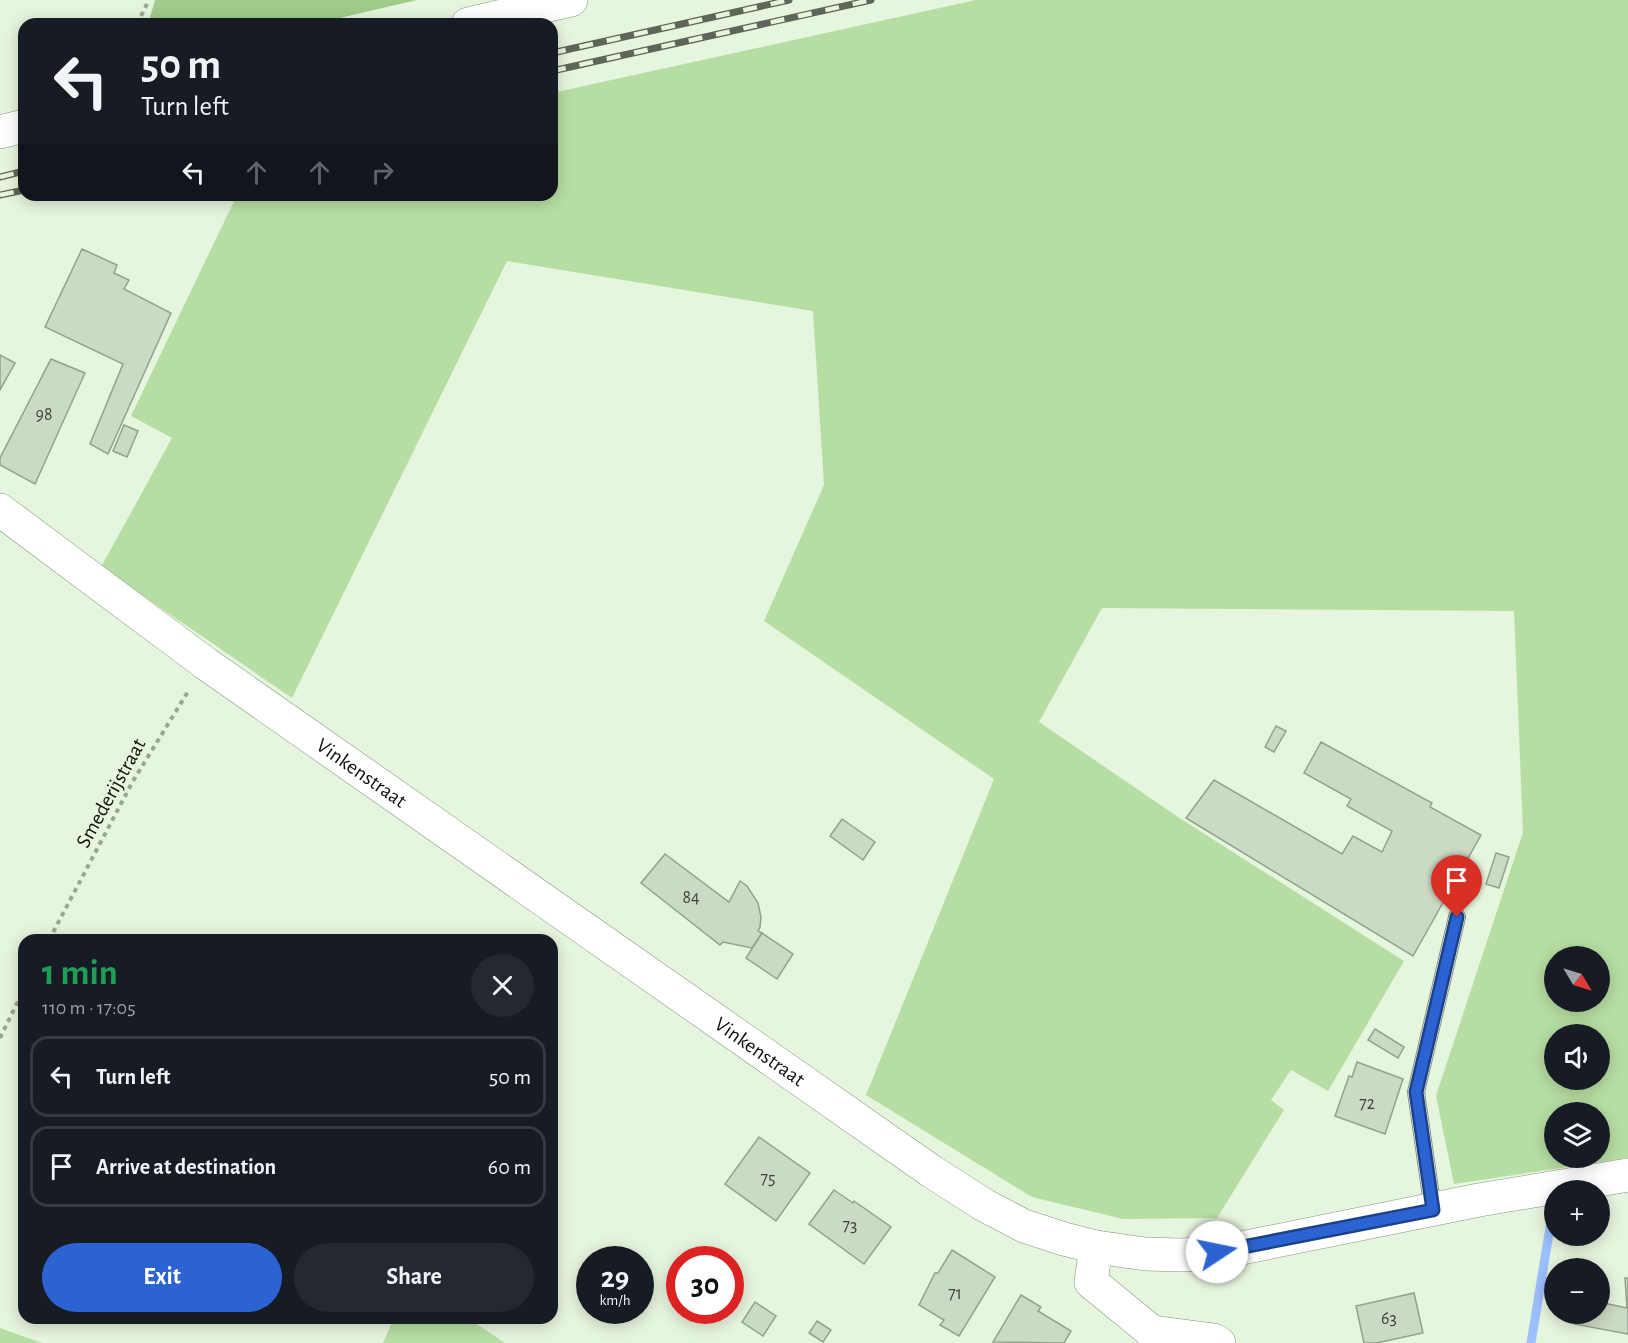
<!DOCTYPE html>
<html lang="en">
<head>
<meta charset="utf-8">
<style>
	body { margin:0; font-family:"Alegreya Sans",sans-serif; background:#242831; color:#f1f3f6; height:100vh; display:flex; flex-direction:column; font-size:22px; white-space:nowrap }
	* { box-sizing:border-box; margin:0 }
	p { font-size:20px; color:#9ea1a6 }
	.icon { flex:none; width:33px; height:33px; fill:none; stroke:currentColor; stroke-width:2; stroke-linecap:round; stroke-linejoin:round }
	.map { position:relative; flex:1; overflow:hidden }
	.panel { position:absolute; left:18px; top:934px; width:540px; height:390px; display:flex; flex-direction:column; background:#171b24; border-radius:18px; box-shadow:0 3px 15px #0003 }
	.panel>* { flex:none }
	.hud { position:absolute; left:18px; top:18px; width:540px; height:183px; border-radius:18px; box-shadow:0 3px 15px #0003; background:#171b24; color:#f1f3f6; overflow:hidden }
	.needle { width:39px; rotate:128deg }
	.buttons { position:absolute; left:1544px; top:946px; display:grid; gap:12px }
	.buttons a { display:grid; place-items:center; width:66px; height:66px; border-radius:50%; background:#171b24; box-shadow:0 3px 15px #0003; font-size:30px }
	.speed { position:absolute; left:576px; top:1246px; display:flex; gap:12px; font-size:30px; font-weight:700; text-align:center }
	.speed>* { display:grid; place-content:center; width:78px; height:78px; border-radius:50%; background:#171b24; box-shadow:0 3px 15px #0003; line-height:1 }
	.speed small { font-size:15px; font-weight:400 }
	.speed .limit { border:9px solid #d22; background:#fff; color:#111 }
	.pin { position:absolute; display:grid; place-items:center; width:51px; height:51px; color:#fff; margin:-62px -26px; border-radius:50% 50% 50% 0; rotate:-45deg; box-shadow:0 0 6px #0007 }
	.pin .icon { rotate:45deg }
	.me { position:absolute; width:66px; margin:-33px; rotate:79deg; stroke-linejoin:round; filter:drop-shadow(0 0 4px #0008) }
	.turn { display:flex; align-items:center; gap:21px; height:126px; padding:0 24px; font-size:27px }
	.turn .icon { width:78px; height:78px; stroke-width:2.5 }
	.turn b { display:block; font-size:42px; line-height:51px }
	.lanes { display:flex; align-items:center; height:57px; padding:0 24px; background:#0003; justify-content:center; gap:30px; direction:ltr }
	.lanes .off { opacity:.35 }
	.round { display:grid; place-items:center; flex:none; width:63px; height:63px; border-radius:32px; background:#242831 }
	.head { display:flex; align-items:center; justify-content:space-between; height:102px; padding:0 24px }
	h1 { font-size:36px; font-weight:700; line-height:45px; color:#1e9e55 }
	.primary-button { display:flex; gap:12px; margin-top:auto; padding:12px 24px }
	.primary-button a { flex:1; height:69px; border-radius:36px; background:#2b64d2; color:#fff; font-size:24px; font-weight:700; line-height:69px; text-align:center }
	.primary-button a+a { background:#242831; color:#f1f3f6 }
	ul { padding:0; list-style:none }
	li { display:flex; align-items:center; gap:18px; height:81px; margin:0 12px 9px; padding:0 12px; border:3px solid #363941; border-radius:18px }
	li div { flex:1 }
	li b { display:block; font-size:22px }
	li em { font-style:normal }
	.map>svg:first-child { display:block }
</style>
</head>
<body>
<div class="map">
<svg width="1628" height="1343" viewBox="0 0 1628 1343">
	<rect width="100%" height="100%" fill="#e6f5de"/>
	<g fill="#b6dea2" fill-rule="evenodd">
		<path d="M976,0H1628V1158L1454,1184L1436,1096L1523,832L1514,611L1102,608L1039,722L1178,817L1404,961L1328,1091L1291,1070L1271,1100L1284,1110L1217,1218L1123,1219L1032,1197L866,1095L994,779L764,621L824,485L813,311L507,261L292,698L101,567L172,438L131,416L237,195H552V93ZM1554,957H1599V1002H1554ZM1554,1035H1599V1080H1554ZM1554,1113H1599V1158H1554Z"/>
		<polygon points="394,1318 469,1319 505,1343 383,1343"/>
		<polygon points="0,1328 42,1343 0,1343"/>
	</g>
	<polygon fill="#a0cb8b" points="155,0 417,0 314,24 148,24"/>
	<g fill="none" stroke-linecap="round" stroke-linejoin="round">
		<polyline stroke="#9cbffe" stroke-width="9" points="1531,1343 1554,1203"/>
	</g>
	<g fill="#cbdac4" stroke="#93a18d" stroke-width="1.5">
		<polygon points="82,249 117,265 114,273 129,280 124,289 171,313 108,454 90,444 123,364 45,327"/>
		<polygon points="0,355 15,363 0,390"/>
		<polygon points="51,359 85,373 35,484 0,465 0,458"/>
		<polygon points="124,425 138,431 127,457 113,451"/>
		<polygon points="1276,726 1286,731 1274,752 1265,747"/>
		<polygon points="1321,742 1432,803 1430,807 1481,835 1413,956 1186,818 1214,780 1342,854 1353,836 1382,852 1392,831 1347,806 1351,799 1304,773"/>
		<polygon points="842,819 875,842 863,860 830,836"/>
		<polygon points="1496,853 1509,857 1499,888 1486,884"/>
		<polygon points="665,854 729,902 740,881 747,886 758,903 761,917 760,927 758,931 762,933 752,948 723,942 720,945 641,883"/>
		<polygon points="762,933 793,954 777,979 746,958"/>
		<polygon points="1375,1029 1404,1047 1398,1058 1368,1040"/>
		<polygon points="1357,1062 1403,1079 1385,1134 1335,1116 1349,1076 1352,1077"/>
		<polygon points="759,1137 810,1173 776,1221 725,1184"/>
		<polygon points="834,1190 853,1203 854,1201 891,1227 864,1264 809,1224"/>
		<polygon points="952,1250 995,1277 959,1336 940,1325 944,1320 919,1305 935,1273 938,1273"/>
		<polygon points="1625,1278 1628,1278 1628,1334 1574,1324 1575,1314 1599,1314 1599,1302 1627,1308"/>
		<polygon points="1414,1293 1423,1333 1376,1343 1364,1343 1356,1306"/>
		<polygon points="1021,1295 1041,1307 1038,1311 1071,1331 1064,1343 993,1342"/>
		<polygon points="755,1302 776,1316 763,1336 742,1322"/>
		<polygon points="817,1321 831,1330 823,1342 809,1333"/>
	</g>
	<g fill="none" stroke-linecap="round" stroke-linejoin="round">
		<g stroke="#86937f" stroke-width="18">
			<polyline id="lane" points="1433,1210 1416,1092 1457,917"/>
		</g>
		<g stroke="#86937f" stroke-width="34">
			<g id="street">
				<polyline points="468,24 571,0"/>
				<polyline points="0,132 24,126"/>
				<path id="s1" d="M0,510L205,663L931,1171L984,1205L1024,1226L1064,1239L1096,1247L1145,1254L1181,1255L1217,1253L1479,1200L1628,1175"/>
				<polyline points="1096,1247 1091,1282 1152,1332 1214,1340 1219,1343"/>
			</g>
		</g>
		<g stroke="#9aa694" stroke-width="4" stroke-dasharray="4.5 4.5" stroke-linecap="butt">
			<polyline points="137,24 149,0"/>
			<polyline points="49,940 133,781 189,690"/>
			<polyline points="0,1038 24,989"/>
		</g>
		<use href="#lane" stroke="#fff" stroke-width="16"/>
		<use href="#street" stroke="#fff" stroke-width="33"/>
		<g stroke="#5e6659" stroke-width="7">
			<g id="rail">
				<polyline points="552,53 789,0"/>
				<polyline points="552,71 871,0"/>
				<polyline points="0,177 24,171"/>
				<polyline points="0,195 24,190"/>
			</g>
		</g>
		<use href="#rail" stroke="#e6f5de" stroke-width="4.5" stroke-dasharray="14" stroke-linecap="butt"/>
	</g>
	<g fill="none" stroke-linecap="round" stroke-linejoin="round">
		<g stroke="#1c4188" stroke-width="15">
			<polyline id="route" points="1217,1252 1433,1210 1416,1092 1457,917"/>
		</g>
		<use href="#route" stroke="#2b64d2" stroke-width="10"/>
	</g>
	<g text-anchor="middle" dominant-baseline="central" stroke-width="5" stroke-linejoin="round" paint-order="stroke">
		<g font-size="18" fill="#3c4438">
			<text x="44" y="415">98</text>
			<text x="691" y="898">84</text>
			<text x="1367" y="1104">72</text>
			<text x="768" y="1179">75</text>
			<text x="850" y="1226">73</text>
			<text x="955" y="1294">71</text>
			<text x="1389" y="1319">63</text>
		</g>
		<g font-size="21" fill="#0d120a" stroke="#e6f5de">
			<text stroke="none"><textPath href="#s1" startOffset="447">Vinkenstraat</textPath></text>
			<text transform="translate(111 793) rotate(-61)">Smederijstraat</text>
			<text stroke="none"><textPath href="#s1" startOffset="933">Vinkenstraat</textPath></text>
		</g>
	</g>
</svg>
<div class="buttons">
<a><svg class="needle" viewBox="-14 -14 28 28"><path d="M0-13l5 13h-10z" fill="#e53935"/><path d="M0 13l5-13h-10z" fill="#9ea1a6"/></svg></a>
<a><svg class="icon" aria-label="sound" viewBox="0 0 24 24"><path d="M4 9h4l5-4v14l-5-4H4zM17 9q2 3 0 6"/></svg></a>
<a><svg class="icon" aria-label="layers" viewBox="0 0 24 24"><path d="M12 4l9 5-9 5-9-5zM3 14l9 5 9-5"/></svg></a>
<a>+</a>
<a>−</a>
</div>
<div class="speed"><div>29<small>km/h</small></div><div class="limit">30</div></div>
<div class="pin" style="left:1457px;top:917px;background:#d93025"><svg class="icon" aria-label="arrive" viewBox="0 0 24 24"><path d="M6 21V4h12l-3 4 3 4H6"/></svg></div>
<svg class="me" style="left:1217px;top:1252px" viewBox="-20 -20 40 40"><circle r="19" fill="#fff"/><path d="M0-13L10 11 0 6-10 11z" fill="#2b64d2"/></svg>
<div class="hud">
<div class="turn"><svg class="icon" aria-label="left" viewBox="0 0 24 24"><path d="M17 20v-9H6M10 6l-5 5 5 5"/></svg><div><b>50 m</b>Turn left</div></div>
<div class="lanes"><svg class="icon" aria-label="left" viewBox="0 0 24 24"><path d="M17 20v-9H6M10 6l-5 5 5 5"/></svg><svg class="icon off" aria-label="ahead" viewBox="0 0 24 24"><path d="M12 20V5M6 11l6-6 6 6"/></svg><svg class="icon off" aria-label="ahead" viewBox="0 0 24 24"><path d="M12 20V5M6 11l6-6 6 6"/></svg><svg class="icon off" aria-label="right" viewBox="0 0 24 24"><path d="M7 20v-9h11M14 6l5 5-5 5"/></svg></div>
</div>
<section class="panel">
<div class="head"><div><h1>1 min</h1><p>110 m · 17:05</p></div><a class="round"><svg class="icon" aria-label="close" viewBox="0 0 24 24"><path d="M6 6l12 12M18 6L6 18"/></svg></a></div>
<ul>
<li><svg class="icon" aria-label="left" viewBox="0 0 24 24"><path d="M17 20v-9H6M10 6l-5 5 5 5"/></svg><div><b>Turn left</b></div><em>50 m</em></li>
<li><svg class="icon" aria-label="arrive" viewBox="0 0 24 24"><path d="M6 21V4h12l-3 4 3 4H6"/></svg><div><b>Arrive at destination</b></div><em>60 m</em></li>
</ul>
<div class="primary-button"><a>Exit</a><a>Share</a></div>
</section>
</div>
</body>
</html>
